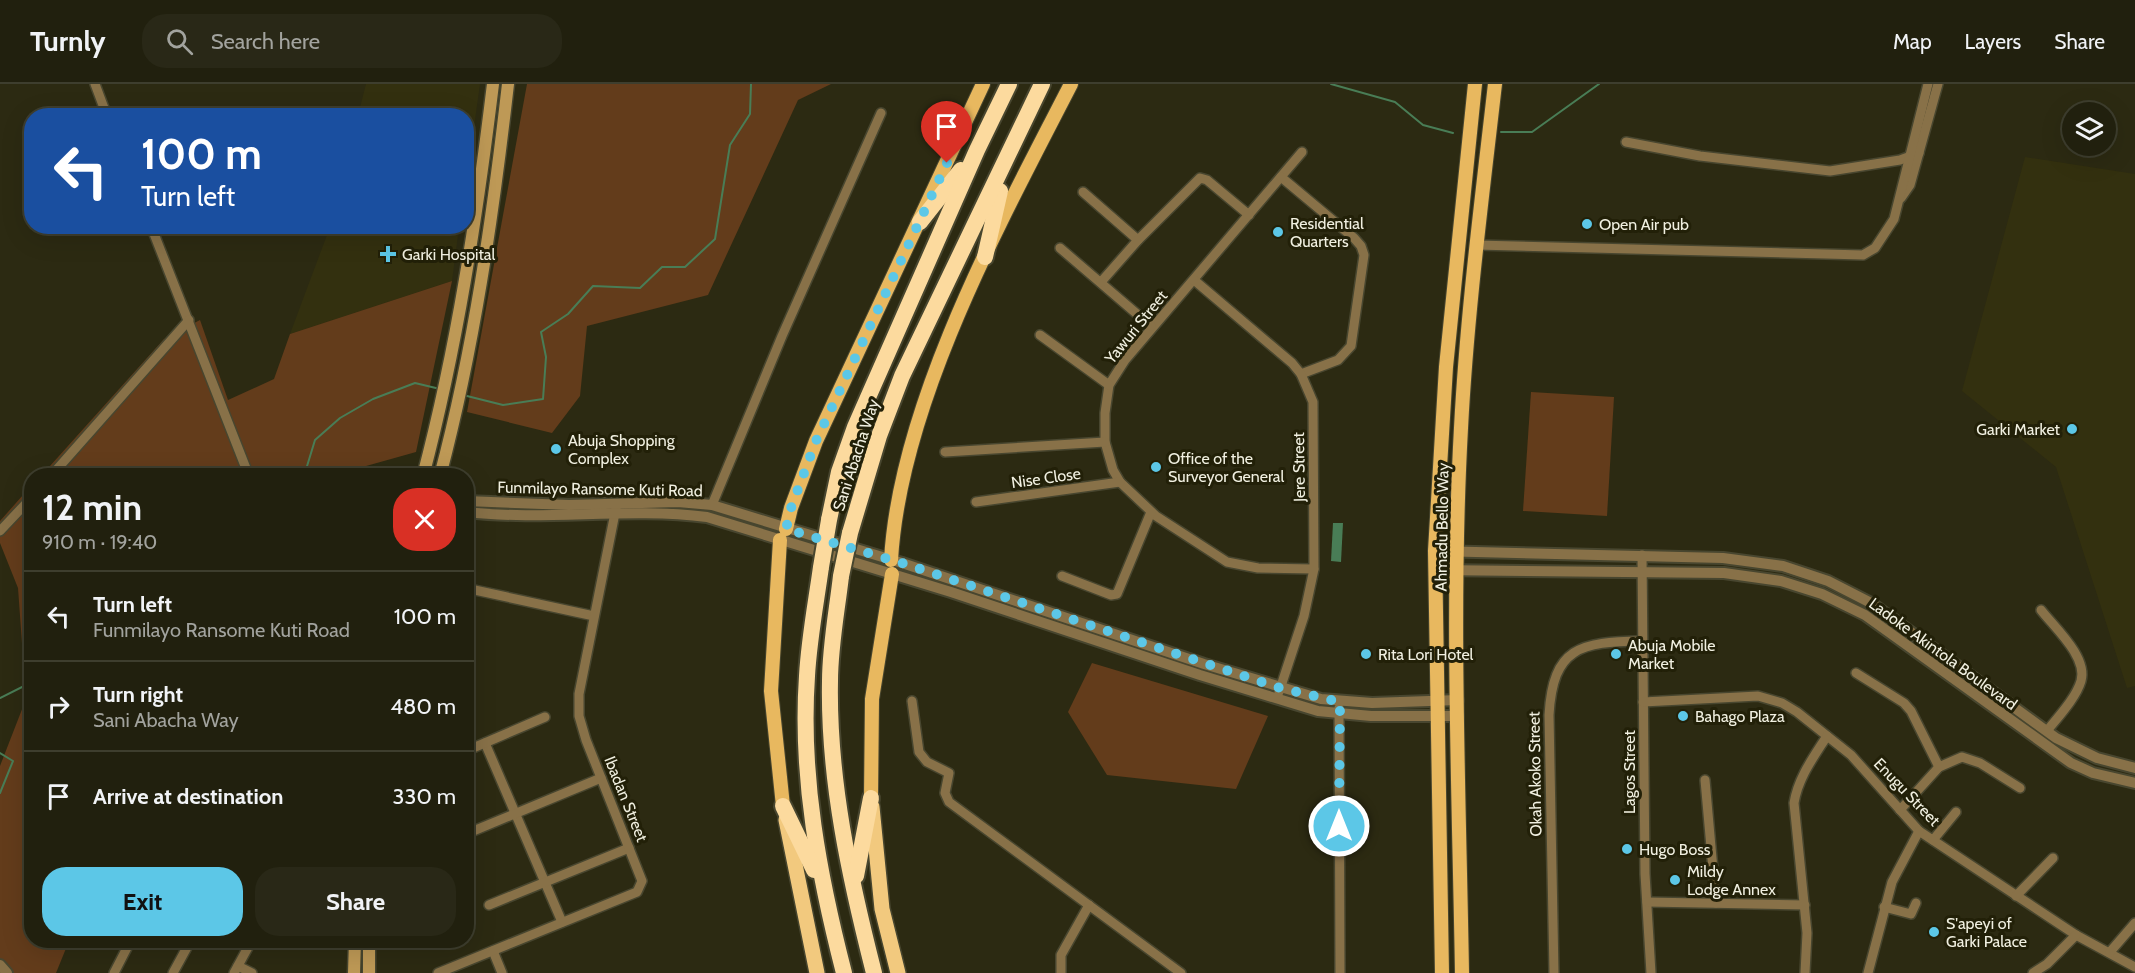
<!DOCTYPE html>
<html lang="en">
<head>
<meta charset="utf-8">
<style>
	body { margin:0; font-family:Cabin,sans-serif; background:#292817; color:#f1f3f6; height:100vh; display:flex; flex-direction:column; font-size:22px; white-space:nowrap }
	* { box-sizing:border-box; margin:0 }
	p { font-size:20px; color:#a2a39e }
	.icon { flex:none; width:33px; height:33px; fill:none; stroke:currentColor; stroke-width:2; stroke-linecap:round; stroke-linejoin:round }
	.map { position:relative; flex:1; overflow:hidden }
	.panel { position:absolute; left:24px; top:384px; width:450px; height:480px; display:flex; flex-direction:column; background:#21200e; border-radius:24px; box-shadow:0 6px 24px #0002,0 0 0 2px #3e3e2e }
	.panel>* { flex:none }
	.top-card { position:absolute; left:24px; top:24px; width:450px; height:126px; border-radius:24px; box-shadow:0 6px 24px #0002,0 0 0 2px #3e3e2e; background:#1a4fa0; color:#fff; overflow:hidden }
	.tools { position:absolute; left:2062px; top:18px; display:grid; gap:12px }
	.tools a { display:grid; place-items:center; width:54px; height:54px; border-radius:50%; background:#21200e; box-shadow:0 6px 24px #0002,0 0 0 2px #3e3e2e; font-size:30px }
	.pin { position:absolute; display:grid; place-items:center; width:51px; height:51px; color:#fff; margin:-62px -26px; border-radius:50% 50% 50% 0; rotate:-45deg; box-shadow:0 0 6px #0007 }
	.pin .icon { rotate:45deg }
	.me { position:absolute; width:66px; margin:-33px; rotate:0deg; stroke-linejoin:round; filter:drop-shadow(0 0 4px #0008) }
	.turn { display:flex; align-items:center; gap:21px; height:126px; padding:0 18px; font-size:27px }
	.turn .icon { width:78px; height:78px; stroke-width:2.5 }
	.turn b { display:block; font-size:42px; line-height:51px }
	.round { display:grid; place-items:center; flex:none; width:63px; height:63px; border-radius:24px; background:#292817 }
	.head { display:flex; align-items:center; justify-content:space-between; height:102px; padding:0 18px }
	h1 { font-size:36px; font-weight:800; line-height:45px }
	.action { display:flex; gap:12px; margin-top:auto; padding:12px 18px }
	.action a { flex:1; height:69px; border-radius:24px; background:#5cc7e7; color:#111; font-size:24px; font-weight:800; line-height:69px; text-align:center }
	.action a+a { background:#292817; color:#f1f3f6 }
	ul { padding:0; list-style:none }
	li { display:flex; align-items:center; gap:18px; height:90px; padding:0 18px; border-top:2px solid #3e3e2e }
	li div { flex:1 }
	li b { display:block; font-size:22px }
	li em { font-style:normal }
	header { display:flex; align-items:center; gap:36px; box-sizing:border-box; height:84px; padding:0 30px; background:#21200e; border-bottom:2px solid #3e3e2e }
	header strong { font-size:28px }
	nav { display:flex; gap:33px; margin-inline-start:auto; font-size:21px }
	.search { width:420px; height:54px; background:#292817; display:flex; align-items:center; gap:15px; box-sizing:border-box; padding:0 21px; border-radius:24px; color:#a2a39e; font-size:22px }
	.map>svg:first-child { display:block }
</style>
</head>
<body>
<header>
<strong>Turnly</strong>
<div class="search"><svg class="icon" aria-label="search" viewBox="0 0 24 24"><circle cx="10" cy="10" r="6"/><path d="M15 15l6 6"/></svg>Search here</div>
<nav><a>Map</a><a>Layers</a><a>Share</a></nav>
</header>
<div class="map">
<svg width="2135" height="889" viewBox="0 0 2135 889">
	<rect width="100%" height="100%" fill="#2c2a12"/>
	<g fill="#33300f">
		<polygon points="366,0 480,0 467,93 466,32 358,31"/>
		<polygon points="2025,73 2135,90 2135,602 2127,604 2056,383 1962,307"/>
		<polygon points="330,143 459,143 452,197 290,250"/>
	</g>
	<g fill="#633c1b">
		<polygon points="527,0 831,0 798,16 708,211 587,242 580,312 552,349 467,328"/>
		<polygon points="452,197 416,368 334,391 41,392 164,255 200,236 228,316 274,295 290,250"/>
		<polygon points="1531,308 1614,313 1607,432 1523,427"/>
		<polygon points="31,402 32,856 69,857 56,889 0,889 0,682 26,615 18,504 0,459 0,437"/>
		<polygon points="1092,579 1268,632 1236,705 1107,691 1068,628"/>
	</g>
	<polygon fill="#497d56" points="1333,439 1343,439 1341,478 1331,477"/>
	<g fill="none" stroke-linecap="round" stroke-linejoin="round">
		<g stroke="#497d56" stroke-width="2">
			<polyline points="1331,0 1395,18 1423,41 1453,49"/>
			<polyline points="1501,48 1532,48 1599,0"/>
			<polyline points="463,311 503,321 543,315 546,273 541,248 568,230 593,202 640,204 662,183 685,183 715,155 730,61 750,30 751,0"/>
			<polyline points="254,392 270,386 293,392"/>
			<polyline points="304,392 315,356 340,334 373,315 415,299 440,305"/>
			<polyline points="0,614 32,598"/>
			<polyline points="0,669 13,677 0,709"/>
		</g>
		<g stroke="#48462f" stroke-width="12">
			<g id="minor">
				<polyline points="95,0 107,32"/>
				<polyline points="1626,58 1700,72 1830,87 1900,76 1919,69"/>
				<polyline points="1302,68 1125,276 1109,301 1105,329 1105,358 1113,386 1120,398 1156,432 1227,478 1258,484 1314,485"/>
				<polyline points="1281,93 1354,154 1361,162 1364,171 1351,262 1338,276 1301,290"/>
				<polyline points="1083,108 1138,156"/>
				<polyline points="1901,114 1910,101 1938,0"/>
				<polyline points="151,142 249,392"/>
				<polyline points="1476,161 1863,171 1875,164 1894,135 1928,0"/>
				<polyline points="1060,164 1151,242"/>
				<polyline points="1194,196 1292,279 1301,290 1313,318 1314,485 1304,532 1279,608"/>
				<polyline points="1101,198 1138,156 1200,94 1207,96 1249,131"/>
				<polyline points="1040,251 1109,301"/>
				<polyline points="945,368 1105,358"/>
				<polyline points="51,392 189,236"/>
				<polyline points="976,418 1120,398"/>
				<polyline points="712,421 782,252 881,29"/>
				<polyline points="0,447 32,413"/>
				<polyline points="1642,471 1645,790 1651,889"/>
				<polyline points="1062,492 1111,511 1117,510 1151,428"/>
				<polyline points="470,505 594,532"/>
				<path d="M2041,526C2054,543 2088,573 2081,597C2076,614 2058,633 2047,647"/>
				<polyline points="1856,589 1904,619 1911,627 1939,683"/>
				<polyline points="912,617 919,668 927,678 949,689 945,709 949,718 1181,889"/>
				<polyline points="1643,618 1758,612 1782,619 1797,628 1851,671 1919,747 2076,851 2135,883"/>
				<polyline points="1339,624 1340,889"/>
				<polyline points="485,659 562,838"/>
				<polyline points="466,667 545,633"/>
				<polyline points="1705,696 1716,819"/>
				<polyline points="1900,726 1939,683 1962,673 1980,679 2020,704"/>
				<polyline points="466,750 601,694"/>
				<polyline points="1933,756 1956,728"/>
				<polyline points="2016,812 2053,774"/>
				<polyline points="1647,818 1805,821"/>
				<polyline points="489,821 629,764"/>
				<polyline points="1884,823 1911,830 1916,819"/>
				<polyline points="493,867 502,889"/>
				<polyline points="2110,868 2135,839"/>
				<polyline points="238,882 252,889"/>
				<polyline points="114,889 131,856"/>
				<polyline points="173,889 191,856"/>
				<polyline points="234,889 252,856"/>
				<polyline points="438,889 637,808 642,797 586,656 579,632 579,610 616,424"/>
				<polyline points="1061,889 1061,871 1089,821"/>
				<path d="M1554,889L1549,631C1553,563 1580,558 1642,557"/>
				<path d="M1805,889L1807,849L1794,719C1798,694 1813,674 1827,652"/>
				<polyline points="1868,889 1892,798 1919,747"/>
				<polyline points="2033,889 2047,880 2076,851"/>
			</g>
		</g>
		<g stroke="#48462f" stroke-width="14">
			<g id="tertiary">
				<polyline points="466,417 569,421 678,418 712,421 902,479 1204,580 1321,615 1372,619 1458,616"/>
				<path d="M466,428C547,437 627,423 707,433L951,508L1200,591L1318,627L1371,632H1458"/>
				<polyline points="1435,467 1723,474 1783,482 1828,497 1871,519 2056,654 2097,674 2135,684"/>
				<polyline points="1435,486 1724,489 1781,497 1822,510 1865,531 2071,679 2093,689 2135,699"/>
				<polyline points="0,881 7,889"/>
			</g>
		</g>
		<g stroke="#48462f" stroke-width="15">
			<g id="secondary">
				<path d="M423,392C457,263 477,132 493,0"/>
				<path d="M440,392C474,264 493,131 508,0"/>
				<polyline points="354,889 355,856"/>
				<polyline points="369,889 369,856"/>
			</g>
		</g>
		<g stroke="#48462f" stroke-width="16">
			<g id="primary">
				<polyline points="786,445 791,424 816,357 983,0"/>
				<polyline points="780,456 771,607 783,722"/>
				<path d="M891,476C900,320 1000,138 1071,0"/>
				<polyline points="871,714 872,615 892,490"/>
				<polyline points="1442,889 1435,467 1446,283 1475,0"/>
				<path d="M1462,889C1459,707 1451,525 1461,344C1467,229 1482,114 1495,0"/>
			</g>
		</g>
		<g stroke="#48462f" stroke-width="18">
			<g id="trunk">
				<polyline points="872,723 882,825 898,889"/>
				<polyline points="786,736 817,889"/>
			</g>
		</g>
		<g stroke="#48462f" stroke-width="20">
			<g id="motorway">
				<polyline points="920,138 961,86"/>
				<polyline points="985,173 1000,107"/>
				<polyline points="829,436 839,388 855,343 977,66 1009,0"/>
				<polyline points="850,449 879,352 902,292 1042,0"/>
				<path d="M821,483C816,519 809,555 807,592C800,692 819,792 844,889"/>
				<path d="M841,492C837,527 830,562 830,597C828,695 850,795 874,889"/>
				<polyline points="783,722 814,786"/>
				<polyline points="856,792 871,714"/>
			</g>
		</g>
		<use href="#minor" stroke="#887148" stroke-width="9"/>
		<use href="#tertiary" stroke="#887148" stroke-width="10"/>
		<use href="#secondary" stroke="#be9956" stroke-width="12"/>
		<use href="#primary" stroke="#e8b85f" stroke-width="14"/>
		<use href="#trunk" stroke="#f2c97e" stroke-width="15"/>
		<use href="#motorway" stroke="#fcda9e" stroke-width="16"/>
		<g stroke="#48462f" stroke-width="20" stroke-linecap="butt">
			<g id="motorway-bridge">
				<polyline points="821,483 829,436"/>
				<polyline points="841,492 850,449"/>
			</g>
		</g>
		<use href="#motorway-bridge" stroke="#fcda9e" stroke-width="16"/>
	</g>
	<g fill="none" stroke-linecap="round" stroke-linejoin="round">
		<polyline stroke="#5cc7e7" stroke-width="10" stroke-dasharray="0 18" points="947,79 816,357 791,424 786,445 902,479 1280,604 1340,618 1339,742"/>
	</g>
	<g fill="#5cc7e7" stroke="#222008" stroke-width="2">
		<circle cx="1587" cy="140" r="6"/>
		<circle cx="1278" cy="148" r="6"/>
		<path d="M385 161h6v6h6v6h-6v6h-6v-6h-6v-6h6z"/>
		<circle cx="2072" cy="345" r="6"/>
		<circle cx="556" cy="365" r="6"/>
		<circle cx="1156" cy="383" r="6"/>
		<circle cx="1366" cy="570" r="6"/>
		<circle cx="1616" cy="570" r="6"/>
		<circle cx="1683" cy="632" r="6"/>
		<circle cx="1627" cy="765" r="6"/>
		<circle cx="1675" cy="796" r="6"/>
		<circle cx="1934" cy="848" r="6"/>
	</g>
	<g text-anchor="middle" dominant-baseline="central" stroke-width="6" stroke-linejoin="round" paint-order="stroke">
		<g font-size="16" fill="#f1f0e1" stroke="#222008" text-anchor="start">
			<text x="1290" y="139">Residential<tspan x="1290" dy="18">Quarters</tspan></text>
			<text x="1599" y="140">Open Air pub</text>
			<text x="402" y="170">Garki Hospital</text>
			<text x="2060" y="345" text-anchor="end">Garki Market</text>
			<text x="568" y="356">Abuja Shopping<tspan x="568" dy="18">Complex</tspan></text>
			<text x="1168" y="374">Office of the<tspan x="1168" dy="18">Surveyor General</tspan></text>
			<text x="1628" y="561">Abuja Mobile<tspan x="1628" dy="18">Market</tspan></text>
			<text x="1378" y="570">Rita Lori Hotel</text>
			<text x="1695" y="632">Bahago Plaza</text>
			<text x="1639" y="765">Hugo Boss</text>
			<text x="1687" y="787">Mildy<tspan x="1687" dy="18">Lodge Annex</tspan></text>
			<text x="1946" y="839">S'apeyi of<tspan x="1946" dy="18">Garki Palace</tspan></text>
		</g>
		<g font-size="16" fill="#f1f0e1" stroke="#222008">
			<text transform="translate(1136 243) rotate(-51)">Yawuri Street</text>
			<text transform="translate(856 371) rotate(-72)">Sani Abacha Way</text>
			<text transform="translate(1299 383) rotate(-91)">Jere Street</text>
			<text transform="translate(1046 394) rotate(-8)">Nise Close</text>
			<text transform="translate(600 405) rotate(1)">Funmilayo Ransome Kuti Road</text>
			<text transform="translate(1442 443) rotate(-89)">Ahmadu Bello Way</text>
			<text transform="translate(1943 570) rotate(36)">Ladoke Akintola Boulevard</text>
			<text transform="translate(1629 688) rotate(-90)">Lagos Street</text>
			<text transform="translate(1535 690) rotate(-91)">Okah Akoko Street</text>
			<text transform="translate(1907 708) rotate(46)">Enugu Street</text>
			<text transform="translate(626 715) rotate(68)">Ibadan Street</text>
		</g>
	</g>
</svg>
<div class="tools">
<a><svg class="icon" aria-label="layers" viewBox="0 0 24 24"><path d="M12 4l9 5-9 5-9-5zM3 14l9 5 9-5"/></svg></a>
</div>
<div class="pin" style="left:947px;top:79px;background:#d93025"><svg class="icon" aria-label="arrive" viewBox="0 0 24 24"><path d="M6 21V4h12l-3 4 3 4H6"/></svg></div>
<svg class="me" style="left:1339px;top:742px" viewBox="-20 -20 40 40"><circle r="17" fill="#5cc7e7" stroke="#fff" stroke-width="3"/><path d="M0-11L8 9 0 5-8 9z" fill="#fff"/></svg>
<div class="top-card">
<div class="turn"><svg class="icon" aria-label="left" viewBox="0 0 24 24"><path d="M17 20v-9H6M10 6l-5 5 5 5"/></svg><div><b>100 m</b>Turn left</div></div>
</div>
<section class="panel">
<div class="head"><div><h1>12 min</h1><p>910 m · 19:40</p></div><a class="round" style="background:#d93025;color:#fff"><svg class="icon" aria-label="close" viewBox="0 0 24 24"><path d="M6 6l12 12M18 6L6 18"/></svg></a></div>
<ul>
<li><svg class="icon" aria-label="left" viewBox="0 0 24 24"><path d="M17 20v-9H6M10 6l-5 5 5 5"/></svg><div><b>Turn left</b><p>Funmilayo Ransome Kuti Road</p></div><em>100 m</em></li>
<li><svg class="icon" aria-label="right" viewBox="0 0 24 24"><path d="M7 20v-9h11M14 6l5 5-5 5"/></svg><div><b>Turn right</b><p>Sani Abacha Way</p></div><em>480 m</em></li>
<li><svg class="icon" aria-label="arrive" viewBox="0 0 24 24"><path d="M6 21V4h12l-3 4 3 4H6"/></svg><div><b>Arrive at destination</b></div><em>330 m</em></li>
</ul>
<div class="action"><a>Exit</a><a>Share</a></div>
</section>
</div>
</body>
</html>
